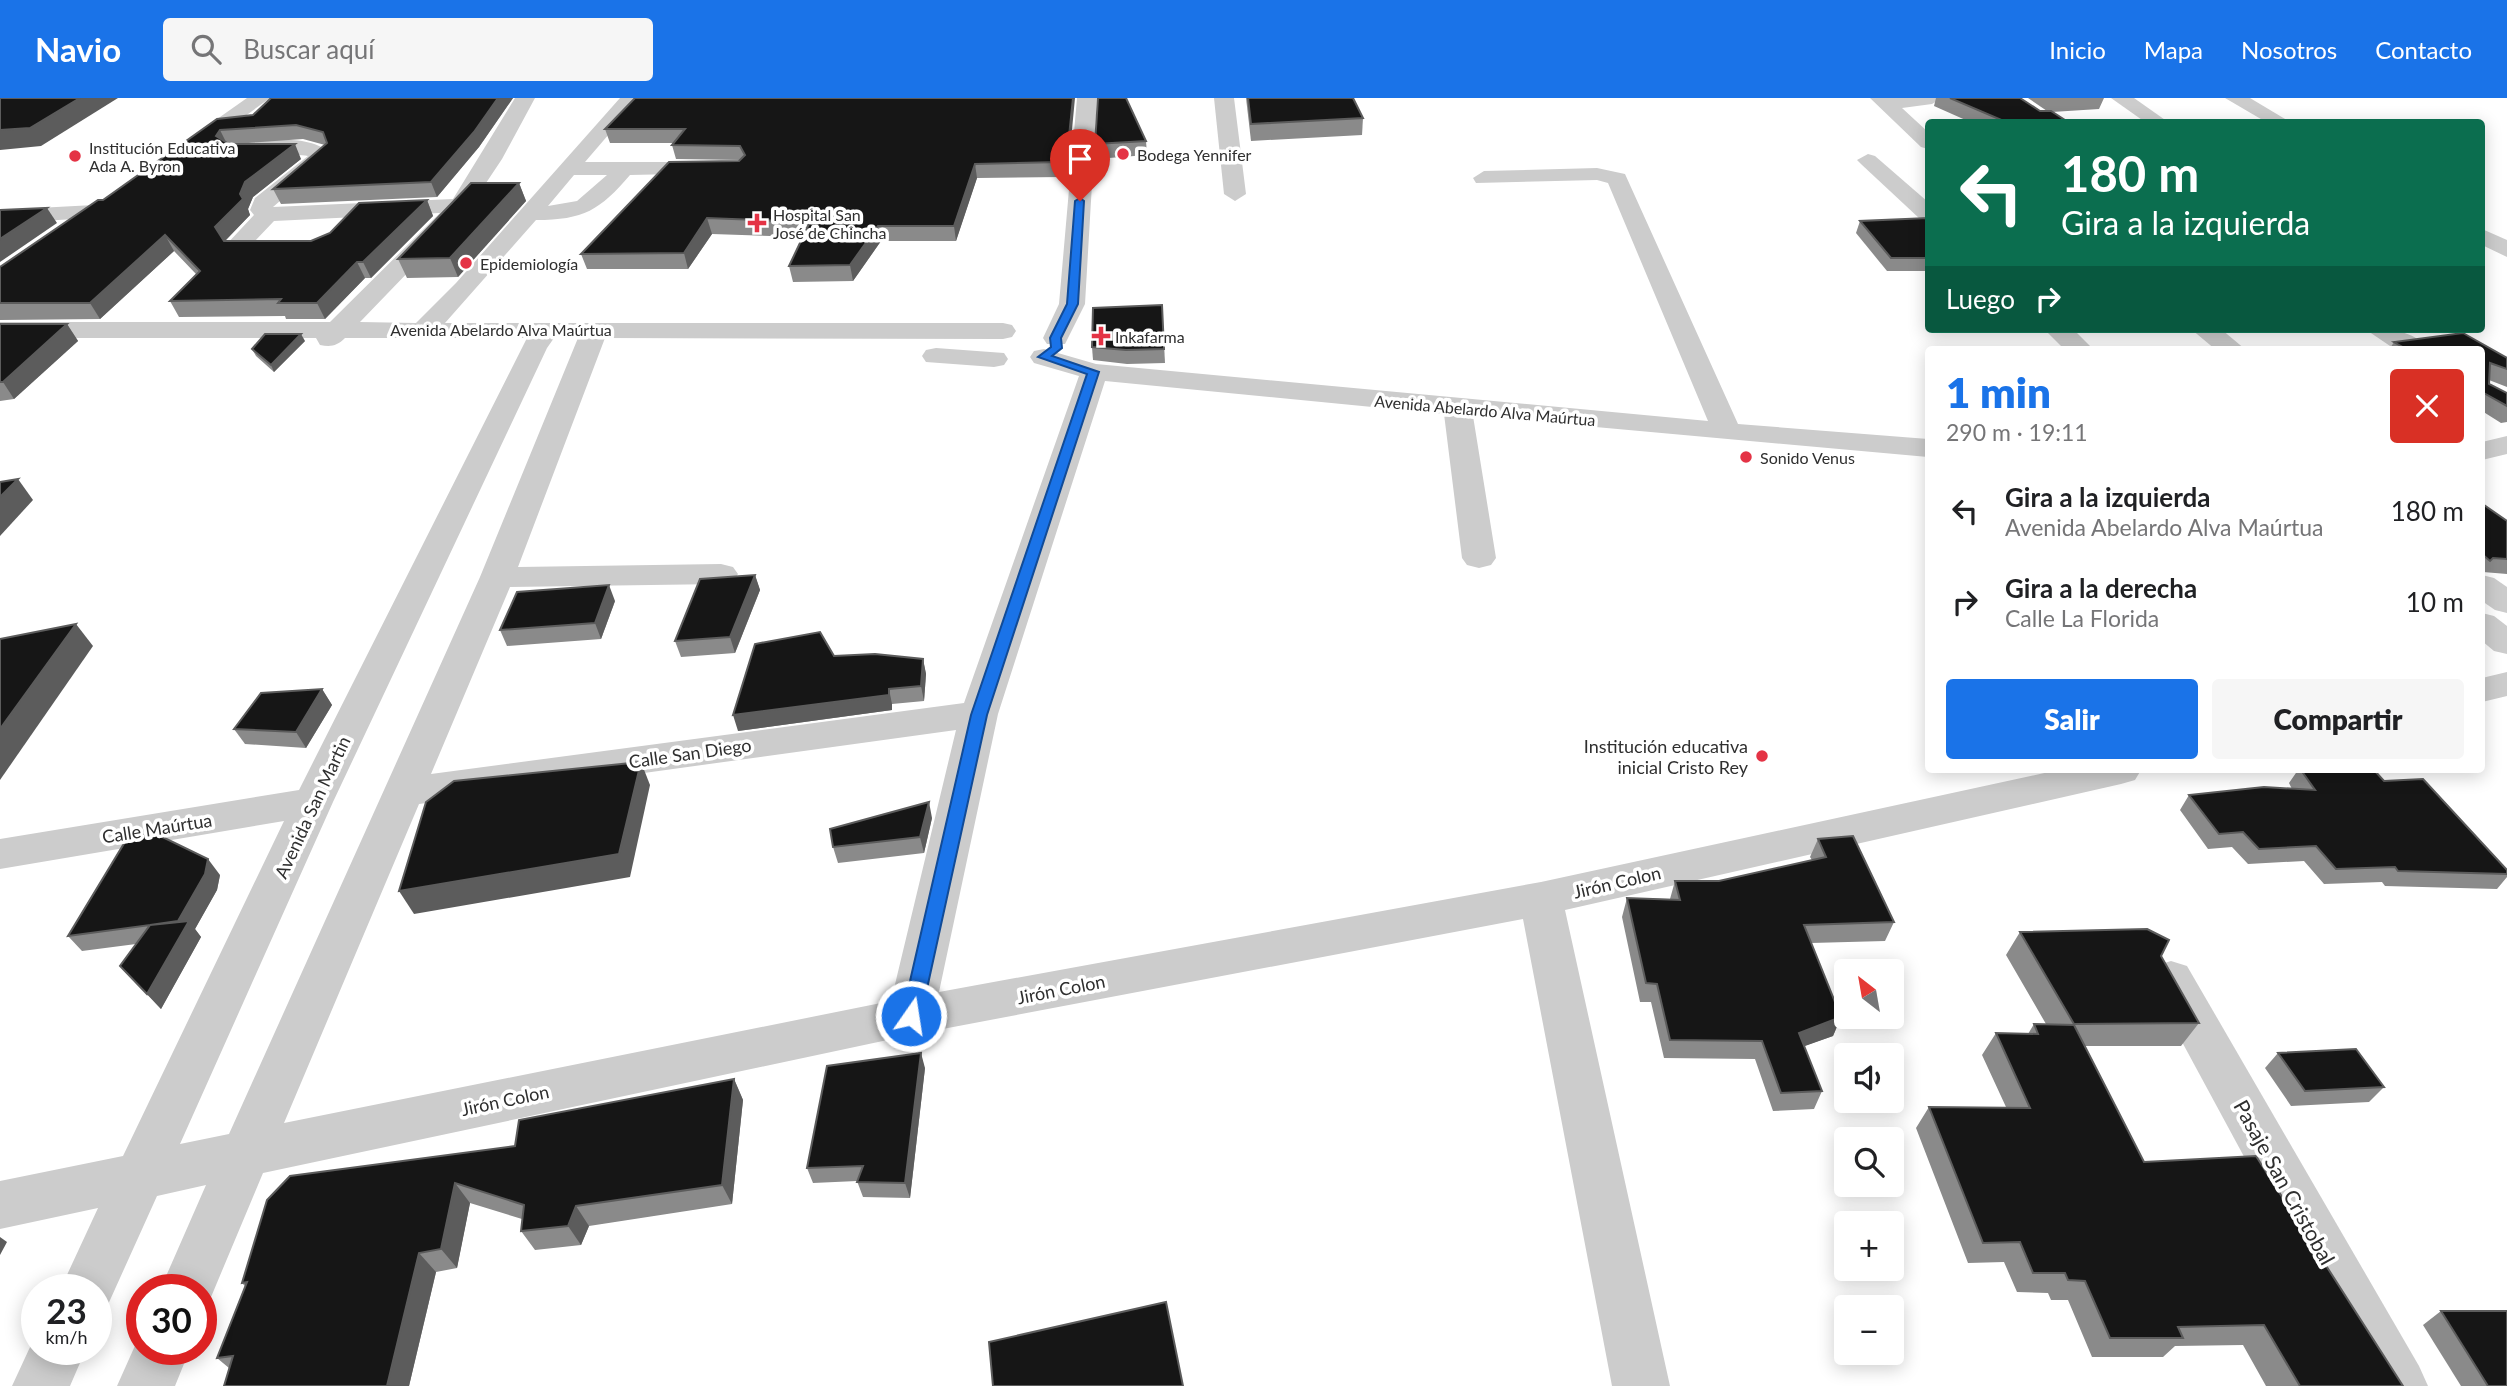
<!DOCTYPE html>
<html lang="es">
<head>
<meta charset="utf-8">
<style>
	body { margin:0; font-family:Lato,sans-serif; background:#f6f6f6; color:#202124; height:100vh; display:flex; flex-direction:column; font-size:26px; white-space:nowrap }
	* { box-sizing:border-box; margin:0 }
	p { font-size:23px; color:#757577 }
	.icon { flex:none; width:38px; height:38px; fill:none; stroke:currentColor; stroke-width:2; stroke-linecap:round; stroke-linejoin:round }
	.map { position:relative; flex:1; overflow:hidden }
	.side { position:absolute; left:1925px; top:248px; width:560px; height:427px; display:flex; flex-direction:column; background:#fff; border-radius:7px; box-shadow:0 4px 18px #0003 }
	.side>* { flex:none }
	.hud { position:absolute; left:1925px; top:21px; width:560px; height:214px; border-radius:7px; box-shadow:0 4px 18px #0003; background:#0b6e4f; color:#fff; overflow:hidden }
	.needle { width:46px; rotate:329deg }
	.controls { position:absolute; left:1834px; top:861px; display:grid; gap:14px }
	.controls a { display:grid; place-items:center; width:70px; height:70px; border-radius:7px; background:#fff; box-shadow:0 4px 18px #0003; font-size:35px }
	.speed { position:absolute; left:21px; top:1176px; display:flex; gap:14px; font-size:35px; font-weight:700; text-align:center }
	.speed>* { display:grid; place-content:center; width:91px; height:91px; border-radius:50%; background:#fff; box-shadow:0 4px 18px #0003; line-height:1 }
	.speed small { font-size:18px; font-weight:400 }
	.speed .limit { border:10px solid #d22; background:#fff; color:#111 }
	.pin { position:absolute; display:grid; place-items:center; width:60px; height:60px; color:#fff; margin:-72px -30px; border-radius:50% 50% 50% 0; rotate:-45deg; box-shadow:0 0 7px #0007 }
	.pin .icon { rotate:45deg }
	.me { position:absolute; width:77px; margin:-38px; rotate:13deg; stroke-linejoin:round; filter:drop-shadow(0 0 5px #0008) }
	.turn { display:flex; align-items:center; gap:24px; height:147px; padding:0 21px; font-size:32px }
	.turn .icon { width:91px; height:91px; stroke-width:2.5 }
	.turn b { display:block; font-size:49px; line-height:60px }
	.then { display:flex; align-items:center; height:66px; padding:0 21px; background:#0003; gap:14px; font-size:26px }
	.round { display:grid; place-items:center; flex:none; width:74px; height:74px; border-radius:7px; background:#f6f6f6 }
	.summary { display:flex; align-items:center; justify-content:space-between; height:119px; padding:0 21px }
	h1 { font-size:42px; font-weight:800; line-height:52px; color:#1a73e8 }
	.button { display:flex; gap:14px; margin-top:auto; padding:14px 21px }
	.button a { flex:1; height:80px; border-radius:7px; background:#1a73e8; color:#fff; font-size:28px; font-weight:800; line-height:80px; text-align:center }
	.button a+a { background:#f6f6f6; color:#202124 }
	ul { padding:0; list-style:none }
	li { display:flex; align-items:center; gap:21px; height:91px; padding:0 21px }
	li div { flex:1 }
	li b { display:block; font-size:26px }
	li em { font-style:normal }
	header { display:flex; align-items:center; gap:42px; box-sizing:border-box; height:98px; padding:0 35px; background:#1a73e8; color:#fff }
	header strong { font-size:33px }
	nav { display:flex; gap:38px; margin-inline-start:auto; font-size:24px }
	.search { width:490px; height:63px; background:#f6f6f6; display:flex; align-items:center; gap:18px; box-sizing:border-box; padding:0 24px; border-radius:7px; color:#757577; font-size:26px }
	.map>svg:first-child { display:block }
</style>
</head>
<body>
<header>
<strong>Navio</strong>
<div class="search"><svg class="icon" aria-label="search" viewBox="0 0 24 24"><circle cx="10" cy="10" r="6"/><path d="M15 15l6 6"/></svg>Buscar aquí</div>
<nav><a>Inicio</a><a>Mapa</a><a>Nosotros</a><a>Contacto</a></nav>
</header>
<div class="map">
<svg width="2507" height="1288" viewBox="0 0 2507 1288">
	<rect width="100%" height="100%" fill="#fff"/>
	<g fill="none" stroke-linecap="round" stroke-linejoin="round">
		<g fill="#ccc" fill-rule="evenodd">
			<polygon points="247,0 270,0 197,53 183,53 180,49 183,45"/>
			<path d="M515,0H535L502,61L468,112L360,224L416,225L456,185L620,0H640L585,64H714L722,65L725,70L722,75L630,77C600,112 584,122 536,122L445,225H1003L1012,227L1016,233L1012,239L1003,241L605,240L518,469L721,466L733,469L738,476L733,483L721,486L510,489L431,676L964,605L1079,278L1034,265L1030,259L1034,253L1044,251L1096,266L1708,323L1608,85L1597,82L1476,85L1473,80L1484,73L1597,70L1625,76L1738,326L1928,341V359L1473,318L1496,460L1491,467L1479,470L1467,467L1462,460L1444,316L1105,283L998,616L939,894L1541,784L2058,672H2141L2135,682L2121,686L1565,812L1670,1288H1612L1523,821L911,937L263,1075L206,1211L201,1213V1192H160L206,1087L157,1098L106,1211L96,1215V1192H60L98,1110L0,1131V1083L123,1058L284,723L0,771V741L299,692L527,240H345C337,248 331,249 320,247L316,240H0V224H330L440,115L274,123L252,146L290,148L294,153L290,158H236L225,148L254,117L250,112L255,100L308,58C290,54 244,64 235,52L238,48C262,41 315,35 332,58L273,109L453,101ZM574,77H607L577,103L548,108ZM554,240H578L480,479L229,1036L180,1046L333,704L547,250ZM956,632L891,903L284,1025L419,706Z"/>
			<polygon points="1077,0 1097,0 1085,206 1065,246 1047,246 1043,240 1059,206"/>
			<polygon points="1214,0 1234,0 1246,96 1235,103 1224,96"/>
			<polygon points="1870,0 1942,0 1932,6 1902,10 1928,34 1928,51 1921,49"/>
			<polygon points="2111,0 2134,0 2168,24 2145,24"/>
			<polygon points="2225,0 2250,0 2290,24 2266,24"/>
			<polygon points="1868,56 1875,58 1928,104 1928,123 1920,121 1861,66 1857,62"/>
			<polygon points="94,107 105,114 102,119 0,126 0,112"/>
			<polygon points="2482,131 2507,142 2507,159 2482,147"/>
			<polygon points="2044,231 2073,231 2094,252 2065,252"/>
			<polygon points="2191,231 2221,231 2246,252 2216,252"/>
			<path d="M2365,231C2388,231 2414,231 2428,252H2396Z"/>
			<polygon points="936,250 1004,255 1008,261 1004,267 994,269 926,264 922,258 926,252"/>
			<polygon points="2507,338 2507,356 2482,362 2482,344"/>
			<polygon points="2482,477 2494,480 2507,489 2507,515 2495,512 2482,503"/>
			<polygon points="2482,515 2494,518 2507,528 2507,556 2494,553 2482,543"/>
			<polygon points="2507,574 2507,598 2482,604 2482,580"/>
			<polygon points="2171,863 2187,868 2419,1268 2428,1288 2368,1288 2148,881 2155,868"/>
			<polygon points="142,1232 142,1251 190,1251 175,1288 117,1288"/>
			<polygon points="37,1234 37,1251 86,1251 70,1288 12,1288"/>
		</g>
	</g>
	<g fill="#8a8a8a">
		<polygon points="271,0 513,0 479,49 437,99 281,106 273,91 325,47 303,41 234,46 301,61 253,99 248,111 250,117 225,143 311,143 427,102 433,118 371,180 365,180 325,221 286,221 285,218 179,219 170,203 196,176 174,153 100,221 0,222 0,169 103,102 217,21 253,17"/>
		<polygon points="635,0 1069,63 1062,63 1062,79 977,80 956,143 881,143 853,183 793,184 789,168 803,139 712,136 688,171 587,171 581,156 740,62 676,61 672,47 673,45 610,45 605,31"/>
		<polygon points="1246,0 1353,0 1363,20 1362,37 1251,43"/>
		<polygon points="1936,0 2020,0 2040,13 2047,13 2028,0 2104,0 2099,11 2052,14 2068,24 1970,24 1934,8"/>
		<polygon points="1146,43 1147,57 1096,61 1095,46"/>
		<polygon points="519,85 526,103 458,179 407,180 398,161"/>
		<polygon points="1928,120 1928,173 1887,173 1856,135 1860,123"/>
		<polygon points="1162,207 1165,265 1127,266 1093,262 1092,249"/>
		<polygon points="0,226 67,226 78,243 14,301 0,303"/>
		<polygon points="2463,235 2507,260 2507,289 2489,282 2489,286 2507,295 2507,324 2501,325 2482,313 2482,252 2389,252 2394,244"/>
		<polygon points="305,243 274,274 256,258 252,251"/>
		<polygon points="2482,407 2507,423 2507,476 2483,474 2482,475"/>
		<polygon points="755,477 760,492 735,555 681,559 675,543"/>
		<polygon points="615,503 601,541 507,548 500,532"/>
		<polygon points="834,558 923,561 926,576 924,603 892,606 892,612 738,633"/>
		<polygon points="322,591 332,607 306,650 245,646 234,631"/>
		<polygon points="2298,672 2374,672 2384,683 2507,772 2507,779 2497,791 2385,788 2382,784 2324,786 2304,763 2248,766 2232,749 2208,751 2180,712 2189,697 2292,691 2289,685"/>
		<polygon points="932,720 924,755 838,765 833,749"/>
		<polygon points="1818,741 1894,824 1885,843 1811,845 1841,919 1833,938 1804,948 1822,993 1814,1011 1773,1013 1755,961 1664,960 1651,904 1640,904 1622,819 1627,800 1670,801 1675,783 1719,783 1812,762 1810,759"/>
		<polygon points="220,777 217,792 195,831 201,839 161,911 120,868 136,846 82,853 68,838"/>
		<polygon points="2020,834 2161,858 2199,925 2181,948 2085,948 2144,1064 2403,1288 2266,1288 2243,1247 2175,1248 2163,1259 2092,1259 2068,1202 2051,1202 2048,1195 2017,1194 2004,1164 1968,1165 1916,1030 1929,1009 2006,1009 1982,957 1996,935 2028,936 2034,926 2046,926 2006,857"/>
		<polygon points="2278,955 2384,989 2369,1004 2291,1008 2265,970"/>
		<polygon points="925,970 910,1100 863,1099 857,1083 813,1085 807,1070"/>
		<polygon points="734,981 743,1002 732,1106 589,1128 581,1147 535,1152 521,1133 522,1121 470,1105 457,1170 436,1174 409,1288 224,1288 229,1270 217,1260 245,1188 242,1185 515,1048"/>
		<polygon points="2441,1213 2507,1288 2461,1288 2423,1227"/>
	</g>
	<g fill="#5c5c5c">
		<polygon points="80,0 118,0 41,48 0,52 0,32"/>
		<polygon points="498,0 513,0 479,49 437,99 431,84"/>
		<polygon points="1073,0 1075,0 1069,63 1062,63 1062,79 1061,49"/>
		<polygon points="220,32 227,46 216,38"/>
		<polygon points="295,46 301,61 253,99 248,111 250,117 223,145 215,129 240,96 245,84"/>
		<polygon points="975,66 977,80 956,143 954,128"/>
		<polygon points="519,85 526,103 458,179 450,160"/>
		<polygon points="427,102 433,118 371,180 363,164"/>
		<polygon points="47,110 57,125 0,164 0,141"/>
		<polygon points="707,120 712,136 688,171 684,155"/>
		<polygon points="878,128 881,143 853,183 850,167"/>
		<polygon points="165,137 174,153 100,221 90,205"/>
		<polygon points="357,164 365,180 325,221 317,205"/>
		<polygon points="67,226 78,243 14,301 3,284"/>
		<polygon points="301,236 305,243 274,274 271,267"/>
		<polygon points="18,381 33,402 0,438 0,399"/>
		<polygon points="755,477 760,492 735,555 730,539"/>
		<polygon points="609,487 615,503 601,541 595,525"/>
		<polygon points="76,526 93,548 0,682 0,631"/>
		<polygon points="923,561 926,576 924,603 921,588"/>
		<polygon points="322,591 332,607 306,650 296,634"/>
		<polygon points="889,591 892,606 892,612 738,633 733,617"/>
		<polygon points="641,664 650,687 630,779 414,816 399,793"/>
		<polygon points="929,704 932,720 924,755 920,739"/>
		<polygon points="208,761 220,777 217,792 195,831 201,839 161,911 147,896 178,823"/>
		<polygon points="1841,919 1833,938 1791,953 1799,935"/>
		<polygon points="921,955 925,970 910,1100 905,1085"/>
		<polygon points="734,981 743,1002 732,1106 722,1087"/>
		<polygon points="455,1085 470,1105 457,1170 441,1151"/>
		<polygon points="576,1108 589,1128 581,1147 568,1128"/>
		<polygon points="0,1139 7,1144 0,1157"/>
		<polygon points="419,1155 436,1174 409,1288 387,1288"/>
	</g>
	<g fill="#161616" stroke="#5c5c5c" stroke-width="2">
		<polygon points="0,0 80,0 30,30 0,32"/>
		<polygon points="271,0 498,0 474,34 431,84 273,91 327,45 323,34 296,27 220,32 216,38 229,46 295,46 245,84 240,96 243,101 215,129 224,143 311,143 330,135 359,105 427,102 363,164 357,164 317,205 278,205 281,201 170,203 200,173 165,137 90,205 0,205 0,169 98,102 103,102 217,21 253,17"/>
		<polygon points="635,0 1073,0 1068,48 1061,49 1061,64 975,66 954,128 878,128 850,167 789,168 810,124 707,120 684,155 581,156 669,64 739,63 745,57 740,48 672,47 685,31 605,31"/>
		<polygon points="1098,0 1126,0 1146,43 1095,46"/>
		<polygon points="1248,0 1353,0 1363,20 1251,26"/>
		<polygon points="1950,0 2020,0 2040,13 2051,13 2068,24 2006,24"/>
		<polygon points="471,85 519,85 450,160 398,161"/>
		<polygon points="47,110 0,141 0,112"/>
		<polygon points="1928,120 1928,160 1891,160 1860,123"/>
		<polygon points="1162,207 1164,251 1126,252 1092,249 1093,210"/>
		<polygon points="0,226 67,226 3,284 0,284"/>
		<polygon points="2463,235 2507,260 2507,271 2490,265 2489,286 2507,295 2507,308 2482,294 2482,252 2408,252 2394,244"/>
		<polygon points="265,236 301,236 271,267 252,251"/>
		<polygon points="18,381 0,399 0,384"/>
		<polygon points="2482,407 2484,407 2507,423 2507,461 2493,460 2490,463 2482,456"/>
		<polygon points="755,477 730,539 675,543 700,481"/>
		<polygon points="609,487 595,525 500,532 517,494"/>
		<polygon points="76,526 0,631 0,541"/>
		<polygon points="820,534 834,558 875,556 923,561 921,588 889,591 889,597 733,617 755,546"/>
		<polygon points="322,591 296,634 234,631 261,595"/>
		<polygon points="641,664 619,756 399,793 426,704 454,683"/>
		<polygon points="2301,672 2374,672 2384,683 2423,681 2507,772 2507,776 2398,773 2395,769 2336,771 2316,748 2259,751 2243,734 2219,736 2189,697 2264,689 2315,692"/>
		<polygon points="929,704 920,739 833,749 830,731"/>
		<polygon points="148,732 208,761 205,776 178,823 150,827 189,823 147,896 120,868 150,827 68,838 131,734"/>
		<polygon points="1853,738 1894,824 1804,827 1841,919 1799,935 1822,993 1781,995 1762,943 1670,942 1657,886 1646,885 1627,800 1680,802 1675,783 1719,783 1826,759 1818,741"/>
		<polygon points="2147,831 2169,842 2161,858 2199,925 2074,926 2020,834"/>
		<polygon points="2034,926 2074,927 2144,1064 2256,1058 2403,1288 2300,1288 2264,1227 2178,1229 2183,1240 2110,1240 2085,1183 2068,1182 2065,1175 2033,1175 2020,1144 1983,1145 1929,1009 2030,1010 1996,935 2038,936"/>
		<polygon points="2356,951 2384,989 2305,993 2278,955"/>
		<polygon points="921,955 905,1085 857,1084 863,1068 807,1070 827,968"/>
		<polygon points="734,981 722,1087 576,1108 568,1128 521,1133 524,1107 455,1085 441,1151 419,1155 387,1288 224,1288 233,1258 217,1260 247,1184 242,1185 267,1102 290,1078 515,1048 519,1022"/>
		<polygon points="1166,1204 1183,1288 993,1288 989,1244"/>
		<polygon points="2441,1213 2507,1213 2507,1288 2488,1288"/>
	</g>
	<polygon fill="#1a73e8" stroke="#114b97" stroke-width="2" points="1080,100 1084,103 1078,206 1061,240 1062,250 1052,258 1099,274 987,617 921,918 918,924 904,924 902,918 971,617 1087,276 1038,259 1051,249 1050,240 1067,206 1075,103"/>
	<g fill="#e43345" stroke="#fff" stroke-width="2.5">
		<circle cx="1123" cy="56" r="7"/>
		<circle cx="75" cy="58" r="7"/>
		<path d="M753.5 114.5h7v7h7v7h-7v7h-7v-7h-7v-7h7z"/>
		<circle cx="466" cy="165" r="7"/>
		<path d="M1097.5 227.5h7v7h7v7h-7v7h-7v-7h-7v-7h7z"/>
		<circle cx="1746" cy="359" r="7"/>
		<circle cx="1762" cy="658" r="7"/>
	</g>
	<g text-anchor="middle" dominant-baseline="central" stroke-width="7" stroke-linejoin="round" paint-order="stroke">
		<g font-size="16" fill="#2f2f2f" stroke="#fff" text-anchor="start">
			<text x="89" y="49">Institución Educativa<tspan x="89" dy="18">Ada A. Byron</tspan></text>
			<text x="1137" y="56">Bodega Yennifer</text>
			<text x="773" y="116">Hospital San<tspan x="773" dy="18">José de Chincha</tspan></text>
			<text x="480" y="165">Epidemiología</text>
			<text x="1115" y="238">Inkafarma</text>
			<text x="1760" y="359">Sonido Venus</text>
		</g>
		<g font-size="16" fill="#2f2f2f" stroke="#fff">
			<text x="501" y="231">Avenida Abelardo Alva Maúrtua</text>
			<text transform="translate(1485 312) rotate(5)">Avenida Abelardo Alva Maúrtua</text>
		</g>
		<g font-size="18" fill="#2f2f2f" stroke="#fff" text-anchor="end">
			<text x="1748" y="648">Institución educativa<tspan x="1748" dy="21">inicial Cristo Rey</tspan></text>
		</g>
		<g font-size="18" fill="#2f2f2f" stroke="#fff">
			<text transform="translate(690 655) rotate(-8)">Calle San Diego</text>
			<text transform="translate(312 709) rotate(-65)">Avenida San Martin</text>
			<text transform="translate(157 730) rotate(-9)">Calle Maúrtua</text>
			<text transform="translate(1617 784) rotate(-13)">Jirón Colon</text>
			<text transform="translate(1061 891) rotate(-11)">Jirón Colon</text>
			<text transform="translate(505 1002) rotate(-12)">Jirón Colon</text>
		</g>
		<g font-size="21" fill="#2f2f2f" stroke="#fff">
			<text transform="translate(2285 1084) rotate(61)">Pasaje San Cristobal</text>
		</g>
	</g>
</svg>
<div class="controls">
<a><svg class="needle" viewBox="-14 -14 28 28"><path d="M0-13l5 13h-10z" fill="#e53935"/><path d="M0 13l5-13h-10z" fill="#757577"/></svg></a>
<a><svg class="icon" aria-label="sound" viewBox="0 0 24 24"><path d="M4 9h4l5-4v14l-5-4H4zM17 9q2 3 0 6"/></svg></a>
<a><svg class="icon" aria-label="search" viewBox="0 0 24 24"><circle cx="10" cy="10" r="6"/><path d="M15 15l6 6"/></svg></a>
<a>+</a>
<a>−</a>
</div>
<div class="speed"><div>23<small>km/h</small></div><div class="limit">30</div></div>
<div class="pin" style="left:1080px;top:103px;background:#d93025"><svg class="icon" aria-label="arrive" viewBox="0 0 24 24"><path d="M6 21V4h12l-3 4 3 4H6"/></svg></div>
<svg class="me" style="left:911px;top:918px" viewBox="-20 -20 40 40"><circle r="17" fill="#1a73e8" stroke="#fff" stroke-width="3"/><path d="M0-11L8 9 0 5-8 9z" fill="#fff"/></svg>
<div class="hud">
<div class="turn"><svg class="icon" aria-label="left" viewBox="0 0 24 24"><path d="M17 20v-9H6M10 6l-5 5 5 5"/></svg><div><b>180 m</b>Gira a la izquierda</div></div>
<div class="then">Luego<svg class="icon" aria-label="right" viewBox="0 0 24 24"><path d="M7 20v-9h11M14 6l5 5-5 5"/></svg></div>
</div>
<section class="side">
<div class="summary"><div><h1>1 min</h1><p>290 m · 19:11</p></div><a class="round" style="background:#d93025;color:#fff"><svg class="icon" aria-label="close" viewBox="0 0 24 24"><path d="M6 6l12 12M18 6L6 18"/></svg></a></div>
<ul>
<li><svg class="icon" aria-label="left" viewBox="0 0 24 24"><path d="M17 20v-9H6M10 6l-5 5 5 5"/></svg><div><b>Gira a la izquierda</b><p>Avenida Abelardo Alva Maúrtua</p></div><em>180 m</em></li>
<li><svg class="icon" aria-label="right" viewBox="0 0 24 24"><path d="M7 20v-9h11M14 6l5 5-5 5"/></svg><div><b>Gira a la derecha</b><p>Calle La Florida</p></div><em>10 m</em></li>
</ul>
<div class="button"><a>Salir</a><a>Compartir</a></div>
</section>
</div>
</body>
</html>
